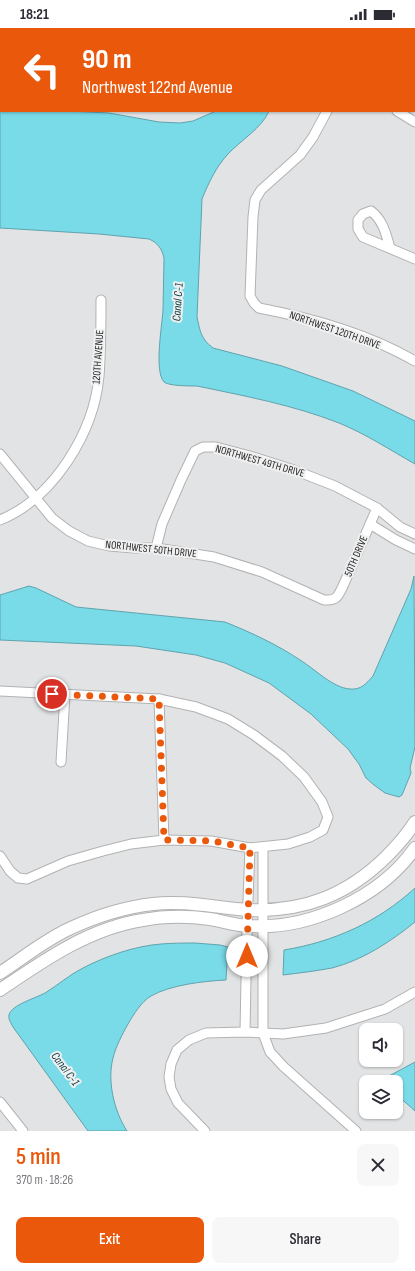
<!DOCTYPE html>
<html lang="en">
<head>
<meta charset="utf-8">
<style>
	body { margin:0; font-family:"Sofia Sans Condensed",sans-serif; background:#f7f7f7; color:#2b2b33; height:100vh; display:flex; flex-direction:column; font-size:15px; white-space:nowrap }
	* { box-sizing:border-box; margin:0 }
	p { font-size:13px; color:#7c7c81 }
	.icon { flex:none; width:22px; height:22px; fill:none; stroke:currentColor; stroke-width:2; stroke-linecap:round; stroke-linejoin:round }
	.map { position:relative; height:1103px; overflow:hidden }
	.panel { display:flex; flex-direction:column; background:#fff; flex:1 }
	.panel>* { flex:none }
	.top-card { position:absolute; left:0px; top:0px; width:415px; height:84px; box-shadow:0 1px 3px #0004; background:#ea580c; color:#fff; overflow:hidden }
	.fabs { position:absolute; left:359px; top:995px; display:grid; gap:8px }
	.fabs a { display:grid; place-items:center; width:44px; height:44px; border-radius:8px; background:#fff; box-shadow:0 1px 3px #0004; font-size:20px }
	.pin { position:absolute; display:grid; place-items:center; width:34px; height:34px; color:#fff; margin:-17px; border:2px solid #fff; border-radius:50%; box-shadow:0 1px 4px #0007 }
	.me { position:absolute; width:44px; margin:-22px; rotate:0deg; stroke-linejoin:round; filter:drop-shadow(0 0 3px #0008) }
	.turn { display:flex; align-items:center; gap:14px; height:84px; padding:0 16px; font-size:18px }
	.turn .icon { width:52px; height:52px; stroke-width:2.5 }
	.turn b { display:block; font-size:28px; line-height:34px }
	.round { display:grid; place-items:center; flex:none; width:42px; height:42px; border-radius:8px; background:#f7f7f7 }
	.overview { display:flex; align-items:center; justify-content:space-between; height:68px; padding:0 16px }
	h1 { font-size:24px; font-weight:600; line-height:30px; color:#ea580c }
	.primary-button { display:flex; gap:8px; margin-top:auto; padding:8px 16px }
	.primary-button a { flex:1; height:46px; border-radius:8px; background:#ea580c; color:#fff; font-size:16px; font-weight:600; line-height:46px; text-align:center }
	.primary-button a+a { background:#f7f7f7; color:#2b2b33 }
	.status { display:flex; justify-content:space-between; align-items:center; height:28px; padding:0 20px; background:#fff; direction:ltr }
	.status svg { height:11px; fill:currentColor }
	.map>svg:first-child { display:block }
</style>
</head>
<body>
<div class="status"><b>18:21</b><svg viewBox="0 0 49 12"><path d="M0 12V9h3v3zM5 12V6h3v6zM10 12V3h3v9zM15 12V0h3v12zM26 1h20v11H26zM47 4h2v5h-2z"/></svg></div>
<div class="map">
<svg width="415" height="1103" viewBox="0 0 415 1103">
	<rect width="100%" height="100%" fill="#e2e3e4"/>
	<g fill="#79dae8" stroke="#5fa3ad">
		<path d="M0,79L1,83H68L109,85L159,94L180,95L193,93L216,83H269C262,100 241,112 228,126C216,139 209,154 202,171L197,289C200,303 201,311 213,320L282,338L353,363L415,393V436C390,422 366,406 339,395C293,377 245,368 197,358C191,358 168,358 164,354C154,343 162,298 163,282C163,265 164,247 164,230C162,221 158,215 149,211L99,206L0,200Z"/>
		<path d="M414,548L415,719L410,740L411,745L402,767L399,769L385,765L374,757L366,750L359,736L348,721L311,686L269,655L225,635L196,627L136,618L0,612V567L29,558L36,560L76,579L225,594C250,604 278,617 300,632C315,641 333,660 350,661C361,662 366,656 373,648L411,561Z"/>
		<path d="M415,860V894C390,914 363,932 332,940C316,943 299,945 283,947L284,922C333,914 378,894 415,860Z"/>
		<path d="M195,915L220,917L228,919L226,952C204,953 170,957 151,968C141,974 134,986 128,996C122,1007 116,1018 113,1030C107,1053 114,1083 127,1103H88L13,999C11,995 8,991 9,987C11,977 36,970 45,965C58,957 69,947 83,940C106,928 135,918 161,916C173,915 184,915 195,915Z"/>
		<polygon points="415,1034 415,1083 396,1066 396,1054 387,1054 386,1051 389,1048"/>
	</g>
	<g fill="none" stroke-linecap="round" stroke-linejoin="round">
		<g stroke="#b2b2b3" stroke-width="11">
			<g id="street">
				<polyline points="88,0 89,1"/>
				<polyline points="29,1 31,0"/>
				<polyline points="80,1 81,0"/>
				<polyline points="0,14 1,13"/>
				<path d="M327,83L313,109L300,127L261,162L255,172L253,189L250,268L254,275L259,280C312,290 368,306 415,333"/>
				<polyline points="397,83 415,94"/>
				<path d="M390,220C386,206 383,192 371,183L363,186L358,192V201L363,209L415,231"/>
				<path d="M0,426L52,490L69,503L88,513L109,518L134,520H156L214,529L262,544L324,572C337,573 338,568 343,558L377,480"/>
				<path d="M0,492C54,470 94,404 99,348C101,323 101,297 101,272"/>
				<polyline points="370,496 396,512 415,521"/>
				<polyline points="156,520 162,496 181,452 195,423 203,419 216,419 250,428 294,442 335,458 377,480 400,499 415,506"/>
				<polyline points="0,663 159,671 196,679 228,691 254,707 282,728 304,749 322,774 328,789 323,802 310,809 288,816 250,820 211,813 164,812 131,816 103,823 68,833 27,851 18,850 10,843 0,828"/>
				<polyline points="159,671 164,812"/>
				<polyline points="61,734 65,666"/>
				<polyline points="263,819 263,1005 270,1024 284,1039 356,1103"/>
				<polyline points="245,1004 247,898 250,820"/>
				<polyline points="0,1074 23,1103"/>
				<polyline points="205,1103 178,1075 171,1061 169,1049 171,1036 177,1022 189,1012 206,1005 245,1004 283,1006 326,1000 385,981 415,964"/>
			</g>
		</g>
		<g stroke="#b2b2b3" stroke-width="14">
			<g id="secondary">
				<polyline points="236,0 239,1"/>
				<polyline points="393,0 397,1"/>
				<polyline points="414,6 415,6"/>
				<polyline points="414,22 415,22"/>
				<path d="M0,945C23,930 46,911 71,900C97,888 125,879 153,876C185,872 217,880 249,882C304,884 347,867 386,829C397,818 407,807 415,794"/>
				<path d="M0,962C44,932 90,900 143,892C164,888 188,888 210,891C222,893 235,897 248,898C309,902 380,870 415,820"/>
			</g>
		</g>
		<use href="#street" stroke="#fff" stroke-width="9"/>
		<use href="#secondary" stroke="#fff" stroke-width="12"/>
	</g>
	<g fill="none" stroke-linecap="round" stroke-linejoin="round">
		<polyline stroke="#ea580c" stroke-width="7" stroke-dasharray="0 12.6" points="52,666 159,671 164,812 212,813 250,820 247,928"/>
	</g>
	<g text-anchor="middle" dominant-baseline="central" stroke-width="4" stroke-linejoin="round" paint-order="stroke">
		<g font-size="11" fill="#232424" stroke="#f0f0f1">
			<text transform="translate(335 302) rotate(19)">NORTHWEST 120TH DRIVE</text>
			<text transform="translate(98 329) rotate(-86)">120TH AVENUE</text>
			<text transform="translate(260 433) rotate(16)">NORTHWEST 49TH DRIVE</text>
			<text transform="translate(151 521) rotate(6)">NORTHWEST 50TH DRIVE</text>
			<text transform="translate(356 528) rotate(-67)">50TH DRIVE</text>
		</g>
		<g font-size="12" font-style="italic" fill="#0b3b41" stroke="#f0f0f1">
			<text transform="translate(178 274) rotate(-86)">Canal C-1</text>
			<text transform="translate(65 1041) rotate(53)">Canal C-1</text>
		</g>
	</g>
</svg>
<div class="fabs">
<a><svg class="icon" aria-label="sound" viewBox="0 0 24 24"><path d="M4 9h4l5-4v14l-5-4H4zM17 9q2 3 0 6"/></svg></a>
<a><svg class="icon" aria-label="layers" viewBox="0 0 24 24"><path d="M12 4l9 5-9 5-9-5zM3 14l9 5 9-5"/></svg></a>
</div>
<div class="pin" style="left:52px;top:666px;background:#d93025"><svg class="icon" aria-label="arrive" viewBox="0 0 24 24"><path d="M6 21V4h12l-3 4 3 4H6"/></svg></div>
<svg class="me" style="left:247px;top:928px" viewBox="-20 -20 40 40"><circle r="19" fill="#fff"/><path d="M0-13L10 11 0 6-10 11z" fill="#ea580c"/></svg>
<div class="top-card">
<div class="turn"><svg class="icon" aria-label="left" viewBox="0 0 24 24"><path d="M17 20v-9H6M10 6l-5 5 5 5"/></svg><div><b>90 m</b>Northwest 122nd Avenue</div></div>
</div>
</div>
<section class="panel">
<div class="overview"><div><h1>5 min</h1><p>370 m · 18:26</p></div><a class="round"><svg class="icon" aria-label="close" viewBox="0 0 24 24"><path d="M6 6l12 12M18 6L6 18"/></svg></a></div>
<div class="primary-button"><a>Exit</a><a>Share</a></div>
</section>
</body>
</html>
